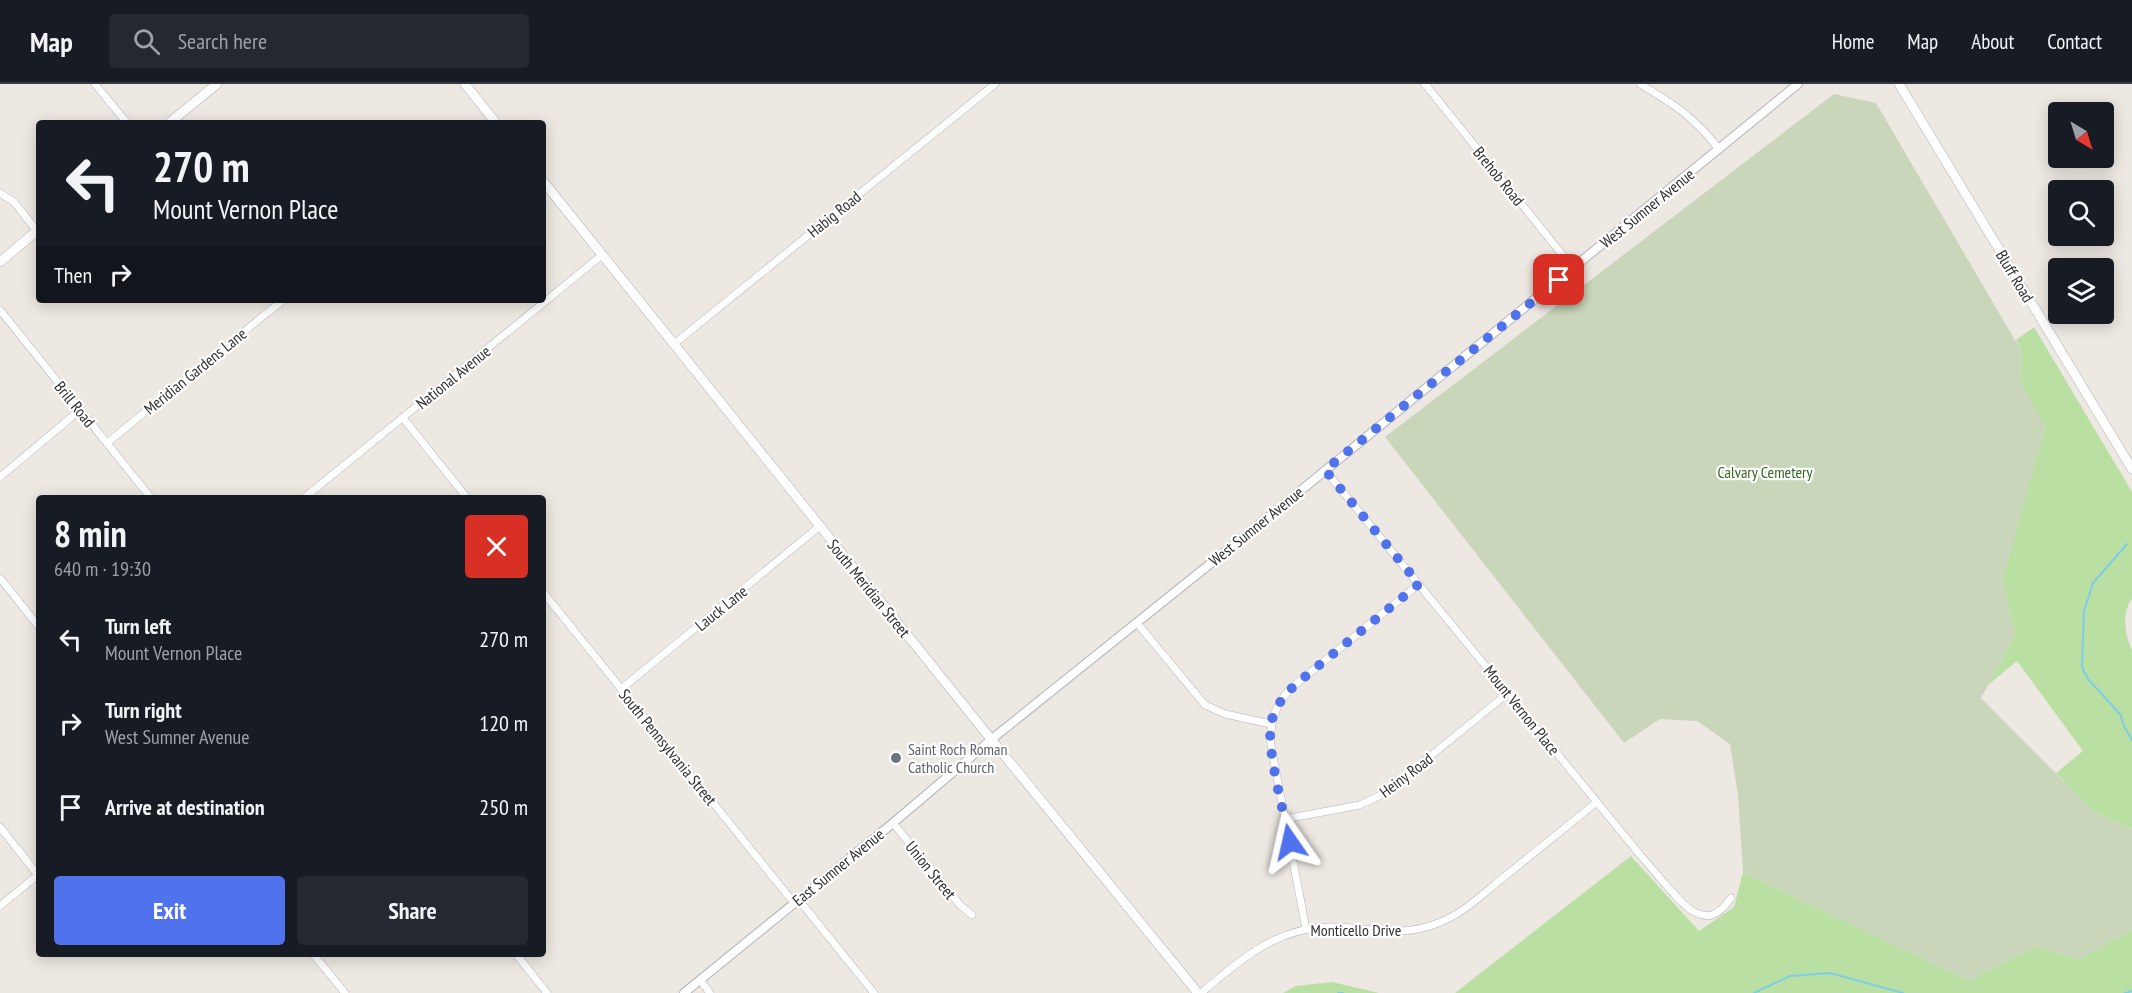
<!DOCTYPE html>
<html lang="en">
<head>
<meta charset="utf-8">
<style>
	body { margin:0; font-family:"PT Sans Narrow",sans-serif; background:#242831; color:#f1f3f6; height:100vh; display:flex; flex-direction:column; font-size:22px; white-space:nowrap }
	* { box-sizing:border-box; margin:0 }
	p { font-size:20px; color:#9ea1a6 }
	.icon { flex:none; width:33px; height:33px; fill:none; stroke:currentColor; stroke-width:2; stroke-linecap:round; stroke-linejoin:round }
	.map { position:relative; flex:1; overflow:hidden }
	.panel { position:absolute; left:36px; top:411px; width:510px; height:462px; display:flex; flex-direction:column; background:#171b24; border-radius:6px; box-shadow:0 3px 15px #0003 }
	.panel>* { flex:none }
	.banner { position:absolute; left:36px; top:36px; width:510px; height:183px; border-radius:6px; box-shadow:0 3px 15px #0003; background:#171b24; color:#f1f3f6; overflow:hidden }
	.needle { width:39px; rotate:142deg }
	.fabs { position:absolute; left:2048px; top:18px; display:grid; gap:12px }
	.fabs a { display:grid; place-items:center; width:66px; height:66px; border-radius:6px; background:#171b24; box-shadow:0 3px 15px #0003; font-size:30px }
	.pin { position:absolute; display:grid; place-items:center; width:51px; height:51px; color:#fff; margin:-26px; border-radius:12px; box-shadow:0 3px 9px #0006 }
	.me { position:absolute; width:66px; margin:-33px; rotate:349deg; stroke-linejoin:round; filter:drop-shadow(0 0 4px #0008) }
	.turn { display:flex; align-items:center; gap:21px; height:126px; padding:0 18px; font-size:27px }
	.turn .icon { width:78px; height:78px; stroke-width:2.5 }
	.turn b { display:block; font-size:42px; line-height:51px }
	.then { display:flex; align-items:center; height:57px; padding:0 18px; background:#0003; gap:12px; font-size:22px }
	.round { display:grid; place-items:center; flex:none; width:63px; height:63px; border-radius:6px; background:#242831 }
	.headline { display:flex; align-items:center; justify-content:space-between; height:102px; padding:0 18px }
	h1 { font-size:36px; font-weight:600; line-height:45px }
	.button { display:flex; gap:12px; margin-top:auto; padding:12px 18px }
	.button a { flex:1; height:69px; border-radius:6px; background:#5072ec; color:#fff; font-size:24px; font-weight:600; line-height:69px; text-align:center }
	.button a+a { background:#242831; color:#f1f3f6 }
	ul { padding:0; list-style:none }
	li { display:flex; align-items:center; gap:18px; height:84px; padding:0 18px }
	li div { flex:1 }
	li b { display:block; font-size:22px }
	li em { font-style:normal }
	header { display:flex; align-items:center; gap:36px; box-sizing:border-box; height:84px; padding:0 30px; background:#171b24; border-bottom:2px solid #363941 }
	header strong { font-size:28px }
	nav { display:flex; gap:33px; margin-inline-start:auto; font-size:21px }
	.search { width:420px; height:54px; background:#242831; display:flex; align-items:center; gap:15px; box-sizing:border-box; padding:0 21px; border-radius:6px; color:#9ea1a6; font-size:22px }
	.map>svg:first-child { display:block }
</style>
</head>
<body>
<header>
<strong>Map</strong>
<div class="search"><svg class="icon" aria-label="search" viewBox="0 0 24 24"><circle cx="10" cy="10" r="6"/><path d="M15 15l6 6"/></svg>Search here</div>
<nav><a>Home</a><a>Map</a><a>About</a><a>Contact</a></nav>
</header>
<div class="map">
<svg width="2132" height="909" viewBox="0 0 2132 909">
	<rect width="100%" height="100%" fill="#eee8e2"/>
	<g fill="#b9dfa3">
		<path d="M2034,243L2132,408V515C2121,529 2125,551 2132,566V745L2094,728L2056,689L2083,667L2017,577L1988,601L2015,551L2002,497L2045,343L2021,300L2022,268L2016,256Z"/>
		<polygon points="1631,772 1699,847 1734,823 1743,788 1969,897 2035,863 2080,875 2132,846 2132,909 1455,909"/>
		<polygon points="1332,898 1379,909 1283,909 1296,902"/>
	</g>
	<polygon fill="#c9d6ba" points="1834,10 1876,19 2022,268 2021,300 2045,343 2003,497 2015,551 1981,614 2094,728 2132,745 2132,846 2080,875 2035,863 1969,897 1743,788 1738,711 1730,660 1697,637 1660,635 1624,659 1385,353"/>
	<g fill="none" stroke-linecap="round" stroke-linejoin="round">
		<g stroke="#7ecde6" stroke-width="2">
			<polyline points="2127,460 2093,499 2084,527 2082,583 2088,595 2120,630 2124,642 2132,656"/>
			<polyline points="1338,909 1343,909"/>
			<polyline points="1754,909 1790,892 1830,889 1903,909"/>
			<polyline points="2125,909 2132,907"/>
		</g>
		<g stroke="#b2b4bc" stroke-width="8">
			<g id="minor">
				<polyline points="95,0 127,39"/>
				<polyline points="1425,0 1573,184"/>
				<path d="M1640,0C1675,21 1693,32 1719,65"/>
				<polyline points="0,109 14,118 37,147"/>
				<polyline points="0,226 151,414"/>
				<polyline points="674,260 995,0"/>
				<polyline points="403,334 467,414"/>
				<polyline points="107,359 283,216"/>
				<path d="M1325,386L1641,772C1652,784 1683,824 1696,829C1701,831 1709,833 1714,830C1722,827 1726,820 1731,814"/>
				<polyline points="0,393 80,326"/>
				<polyline points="304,414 602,171"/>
				<polyline points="0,494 39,543"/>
				<polyline points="543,508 794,819"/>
				<polyline points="1137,539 1205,621 1225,630 1271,640"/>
				<polyline points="621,605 820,442"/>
				<polyline points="1285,735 1360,721 1385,709 1508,609"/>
				<polyline points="893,739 960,821 972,831"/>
				<polyline points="0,743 38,791"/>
				<polyline points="799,816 874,909"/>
				<polyline points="0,822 39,790"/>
				<path d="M1306,845L1271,662C1269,640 1275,621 1290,605L1419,500"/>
				<polyline points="313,870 345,909"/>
				<polyline points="516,870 547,909"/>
				<polyline points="700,896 710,909"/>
				<path d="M1201,909C1239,877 1275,844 1328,843C1371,842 1396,856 1441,838C1465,828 1484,809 1504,793C1535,768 1566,743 1597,718"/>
			</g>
		</g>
		<g stroke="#b2b4bc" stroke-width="10">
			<polyline id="tertiary" points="684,909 893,739 992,655 1272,430 1798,0"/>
		</g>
		<g stroke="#b2b4bc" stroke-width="10">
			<g id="secondary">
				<polyline points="465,0 496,39"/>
				<polyline points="1899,0 2132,385"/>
				<polyline points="169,39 217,0"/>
				<polyline points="543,97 982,644 1198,909"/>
				<polyline points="0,178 39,145"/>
			</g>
		</g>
		<use href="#minor" stroke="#fff" stroke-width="7"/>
		<use href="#tertiary" stroke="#fff" stroke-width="8"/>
		<use href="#secondary" stroke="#fff" stroke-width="9"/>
	</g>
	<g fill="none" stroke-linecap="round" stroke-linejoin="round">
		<path stroke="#5072ec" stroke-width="10" stroke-dasharray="0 18" d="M1290,758C1284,730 1266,664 1271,639C1275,622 1285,611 1296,600L1419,500L1325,386L1559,196"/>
	</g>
	<circle fill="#6b7280" stroke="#fff" stroke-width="2" cx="896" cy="674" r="6"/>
	<g text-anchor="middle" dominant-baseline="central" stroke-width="4.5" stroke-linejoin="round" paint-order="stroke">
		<g font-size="16" fill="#2e2e2e" stroke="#fff">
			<text transform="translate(1499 92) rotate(51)">Brehob Road</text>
			<text transform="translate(1647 124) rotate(-39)">West Sumner Avenue</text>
			<text transform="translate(834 130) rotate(-39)">Habig Road</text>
			<text transform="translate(2015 192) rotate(59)">Bluff Road</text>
			<text transform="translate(195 287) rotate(-39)">Meridian Gardens Lane</text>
			<text transform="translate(453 293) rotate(-39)">National Avenue</text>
			<text transform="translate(75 320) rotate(51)">Brill Road</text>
			<text transform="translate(1256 442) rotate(-39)">West Sumner Avenue</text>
			<text transform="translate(869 504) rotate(51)">South Meridian Street</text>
			<text transform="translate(721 524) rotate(-39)">Lauck Lane</text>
			<text transform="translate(1522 626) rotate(51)">Mount Vernon Place</text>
			<text transform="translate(668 663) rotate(51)">South Pennsylvania Street</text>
			<text transform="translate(1406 691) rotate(-37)">Heiny Road</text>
			<text transform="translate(838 783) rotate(-39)">East Sumner Avenue</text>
			<text transform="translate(931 786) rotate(51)">Union Street</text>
			<text x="1356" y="846">Monticello Drive</text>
		</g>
		<g font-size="16" fill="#326721" stroke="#fff">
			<text x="1765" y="388">Calvary Cemetery</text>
		</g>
		<g font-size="16" fill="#5b616d" stroke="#fff" text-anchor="start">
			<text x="908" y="665">Saint Roch Roman<tspan x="908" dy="18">Catholic Church</tspan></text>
		</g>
	</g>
</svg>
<div class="fabs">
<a><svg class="needle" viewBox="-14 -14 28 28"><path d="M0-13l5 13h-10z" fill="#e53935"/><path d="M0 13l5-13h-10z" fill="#9ea1a6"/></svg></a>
<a><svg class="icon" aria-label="search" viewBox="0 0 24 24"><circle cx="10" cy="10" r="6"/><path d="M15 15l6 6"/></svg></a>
<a><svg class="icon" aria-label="layers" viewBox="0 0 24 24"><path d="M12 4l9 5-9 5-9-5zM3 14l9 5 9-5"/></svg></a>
</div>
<div class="pin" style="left:1559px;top:196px;background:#d93025"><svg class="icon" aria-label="arrive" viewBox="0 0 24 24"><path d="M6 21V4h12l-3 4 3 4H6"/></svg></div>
<svg class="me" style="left:1290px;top:758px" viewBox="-20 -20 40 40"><path d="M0-17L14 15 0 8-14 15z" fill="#5072ec" stroke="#fff" stroke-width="4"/></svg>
<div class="banner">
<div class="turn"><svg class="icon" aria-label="left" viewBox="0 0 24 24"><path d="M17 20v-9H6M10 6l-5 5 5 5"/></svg><div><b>270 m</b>Mount Vernon Place</div></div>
<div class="then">Then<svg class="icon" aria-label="right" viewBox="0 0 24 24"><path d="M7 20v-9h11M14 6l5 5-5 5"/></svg></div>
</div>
<section class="panel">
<div class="headline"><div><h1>8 min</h1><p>640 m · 19:30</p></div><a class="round" style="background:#d93025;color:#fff"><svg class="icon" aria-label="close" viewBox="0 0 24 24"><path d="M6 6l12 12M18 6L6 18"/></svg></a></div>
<ul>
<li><svg class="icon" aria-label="left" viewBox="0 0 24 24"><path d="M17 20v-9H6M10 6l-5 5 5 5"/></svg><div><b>Turn left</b><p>Mount Vernon Place</p></div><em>270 m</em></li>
<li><svg class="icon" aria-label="right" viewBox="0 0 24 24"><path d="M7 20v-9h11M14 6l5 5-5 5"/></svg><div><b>Turn right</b><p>West Sumner Avenue</p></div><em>120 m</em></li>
<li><svg class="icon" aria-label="arrive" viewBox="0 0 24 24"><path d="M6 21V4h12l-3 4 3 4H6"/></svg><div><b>Arrive at destination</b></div><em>250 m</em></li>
</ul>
<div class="button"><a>Exit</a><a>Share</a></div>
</section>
</div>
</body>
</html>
